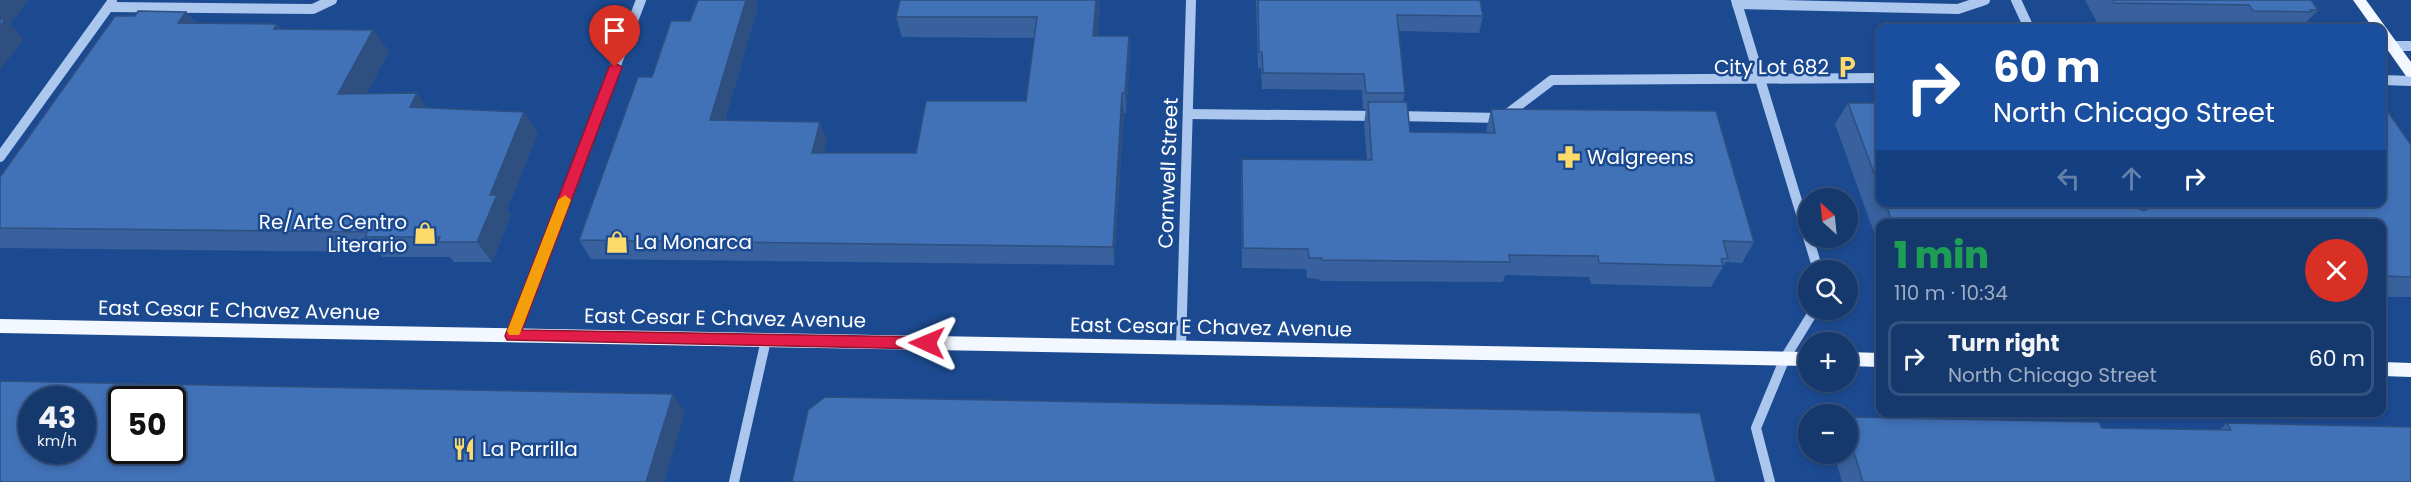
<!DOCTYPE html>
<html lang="en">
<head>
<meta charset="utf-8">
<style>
	body { margin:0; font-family:Poppins,sans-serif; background:#224375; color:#f1f3f6; height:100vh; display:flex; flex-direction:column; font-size:22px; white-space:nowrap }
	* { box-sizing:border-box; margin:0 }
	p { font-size:20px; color:#9dacc2 }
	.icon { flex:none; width:33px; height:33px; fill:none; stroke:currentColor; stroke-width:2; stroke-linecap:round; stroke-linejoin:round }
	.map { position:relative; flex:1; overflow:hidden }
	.side { position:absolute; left:1876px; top:219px; width:510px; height:198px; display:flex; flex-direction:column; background:#15386d; border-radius:12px; box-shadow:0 3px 9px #0003,0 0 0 2px #345280 }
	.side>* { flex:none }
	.banner { position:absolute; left:1876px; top:24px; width:510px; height:183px; border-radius:12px; box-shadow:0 3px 9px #0003,0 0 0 2px #345280; background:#1a4fa0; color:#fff; overflow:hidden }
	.needle { width:39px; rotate:333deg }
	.controls { position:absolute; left:1798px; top:188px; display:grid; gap:12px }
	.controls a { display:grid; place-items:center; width:60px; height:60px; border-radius:50%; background:#15386d; box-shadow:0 3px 9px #0003,0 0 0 2px #345280; font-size:30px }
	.speed { position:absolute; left:18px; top:386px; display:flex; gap:12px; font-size:30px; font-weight:700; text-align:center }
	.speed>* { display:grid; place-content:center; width:78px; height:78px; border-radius:50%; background:#15386d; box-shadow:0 3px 9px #0003,0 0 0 2px #345280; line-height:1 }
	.speed small { font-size:15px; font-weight:400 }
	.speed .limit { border:3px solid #111; border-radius:9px; background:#fff; color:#111 }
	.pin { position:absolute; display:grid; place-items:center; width:51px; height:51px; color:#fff; margin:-62px -26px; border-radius:50% 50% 50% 0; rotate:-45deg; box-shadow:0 0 6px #0007 }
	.pin .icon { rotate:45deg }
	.me { position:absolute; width:66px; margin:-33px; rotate:271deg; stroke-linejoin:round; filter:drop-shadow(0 0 4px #0008) }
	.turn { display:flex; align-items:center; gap:21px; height:126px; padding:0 18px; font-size:27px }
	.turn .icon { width:78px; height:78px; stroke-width:2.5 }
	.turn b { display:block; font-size:42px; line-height:51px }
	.lanes { display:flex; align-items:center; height:57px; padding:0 18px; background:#0003; justify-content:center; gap:30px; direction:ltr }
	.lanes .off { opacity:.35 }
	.round { display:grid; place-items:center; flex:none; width:63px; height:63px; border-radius:32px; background:#224375 }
	.overview { display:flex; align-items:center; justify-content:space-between; height:102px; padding:0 18px }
	h1 { font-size:36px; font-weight:800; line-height:45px; color:#1e9e55 }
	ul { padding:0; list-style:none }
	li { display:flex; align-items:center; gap:18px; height:75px; margin:0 12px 9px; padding:0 6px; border:3px solid #345280; border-radius:12px }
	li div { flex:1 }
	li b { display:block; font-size:22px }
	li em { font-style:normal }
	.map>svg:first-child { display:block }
</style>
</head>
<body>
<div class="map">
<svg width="2411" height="482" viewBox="0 0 2411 482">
	<rect width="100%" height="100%" fill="#1c4a91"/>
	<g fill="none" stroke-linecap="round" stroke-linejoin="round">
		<g stroke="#acc7ee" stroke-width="10">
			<polyline points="1736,0 1818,270"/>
			<polyline points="2016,0 2029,28"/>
			<polyline points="1737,4 1958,9 1985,0"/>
			<polyline points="109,7 313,9 332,0"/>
			<polyline points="2392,46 2411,46"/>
			<polyline points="2382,80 2411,81"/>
			<polyline points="1188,114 1379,116"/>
			<polyline points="1395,116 1502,118 1552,80 1881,78"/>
			<polyline points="0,157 112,2"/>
			<polyline points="512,336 641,0"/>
			<polyline points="1181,347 1191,0"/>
			<polyline points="734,482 766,340"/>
			<polyline points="1770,482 1756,428 1785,358 1815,309"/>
		</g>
		<g fill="#f3f7ff" fill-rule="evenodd">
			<polygon points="2353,0 2366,0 2411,62 2411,77 2406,76 2382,42 2382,28 2373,28"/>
			<polygon points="0,319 1809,352 1809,366 0,333"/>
			<polygon points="1848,352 1881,353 1881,367 1848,366"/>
			<polygon points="2382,362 2411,363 2411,377 2382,376"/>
		</g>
	</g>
	<g fill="#38619d">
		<polygon points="698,0 756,0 758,6 725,120 827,141 824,153 916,153 1026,101 1034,38 902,37 896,17 1100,6 1097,36 1129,36 1130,57 1126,113 1124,113 1114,265 591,259 579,240 652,77 690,21"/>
		<polygon points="1256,0 1480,0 1483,16 1479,33 1399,31 1405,93 1403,102 1410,132 1486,132 1491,109 1754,242 1742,263 1726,262 1711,287 1591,284 1589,277 1505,275 1503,282 1320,281 1319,279 1307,278 1306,269 1242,268 1241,180 1242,159 1367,160 1364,124 1366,109 1363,109 1362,90 1262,89 1261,68 1258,69"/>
		<polygon points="2085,0 2311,0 2318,10 2300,28 2231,28 2230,26 2098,24"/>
		<polygon points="186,12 196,23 277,24 282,29 373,30 389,52 366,94 538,133 507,209 511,215 492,262 454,262 450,257 382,257 378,252 0,248 0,177 135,16"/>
		<polygon points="1848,103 1881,103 1881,202 2382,202 2411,145 2411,297 2382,297 2382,224 1881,224 1881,252 1835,124"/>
		<polygon points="1848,417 2102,428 2219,430 2227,423 2411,482 1842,482 1834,453 1848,453"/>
	</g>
	<g fill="#2e4f80">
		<polygon points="0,0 29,0 10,24 24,39 0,70"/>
		<polygon points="746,0 756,0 758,6 719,140 710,120"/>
		<polygon points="1096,0 1099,0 1100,6 1095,56 1093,36"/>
		<polygon points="186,12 204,33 178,23"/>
		<polygon points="277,24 294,45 274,29"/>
		<polygon points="373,30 389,52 355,115 338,94"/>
		<polygon points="1129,36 1130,57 1126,113 1125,93"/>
		<polygon points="417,93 432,115 410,107"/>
		<polygon points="1122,93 1124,113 1114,265 1113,247"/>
		<polygon points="524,112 538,133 507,209 511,215 492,262 477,242 490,195"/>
		<polygon points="820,122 827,141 820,172 812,153"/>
		<polygon points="673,394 685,412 664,482 646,482"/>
	</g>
	<g fill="#4171b7" stroke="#2e4f80" stroke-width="1.5" fill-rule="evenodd">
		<polygon points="698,0 746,0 710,120 820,122 812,153 916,153 926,101 1026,101 1037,17 896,17 900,0 1096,0 1093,36 1129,36 1125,93 1122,93 1113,247 579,240 638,77 652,77 671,21 690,21"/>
		<polygon points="1258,0 1480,0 1483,16 1397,15 1405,93 1366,93 1364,74 1263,73 1262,52 1259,52"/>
		<polygon points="2113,0 2311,0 2318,10 2310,10 2312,12 2253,11 2249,5 2114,3"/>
		<polygon points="138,11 186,12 178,23 277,24 274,29 373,30 338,94 417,93 410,107 524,112 490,195 497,195 477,242 438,242 440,237 365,237 367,232 0,228 0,177 115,16 135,16"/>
		<polygon points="0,19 5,20 0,26"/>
		<polygon points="1368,102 1407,102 1410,132 1495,133 1491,109 1716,111 1754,242 1723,241 1728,258 1721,259 1723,266 1599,263 1598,256 1509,255 1510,262 1322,260 1322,258 1309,258 1308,249 1243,248 1242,159 1372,160"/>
		<polygon points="1848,103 1881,103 1881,192"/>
		<polygon points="2382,103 2411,145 2411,277 2382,276 2382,224 1893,224 1885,202 2134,202 2136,206 2143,211 2149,208 2150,202 2382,202"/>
		<path d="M0,381L673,394L646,482H0ZM32,399H82V450H32ZM122,399H172V450H122Z"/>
		<polygon points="825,397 1700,413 1716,482 792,482 808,410"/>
		<polygon points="1848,417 2099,422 2102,428 2231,430 2227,423 2411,427 2411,482 1863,482 1848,433"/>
	</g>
	<polygon fill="#e11d48" stroke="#92132f" stroke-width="1.5" points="615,63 622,67 522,330 927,337 933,339 935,343 933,347 927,349 507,340 505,336 609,67"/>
	<polygon fill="#f59e0b" points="565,195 571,200 521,331 519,335 509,335 507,331 558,200"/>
	<defs>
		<g id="parking-bare" transform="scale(1.8)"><path d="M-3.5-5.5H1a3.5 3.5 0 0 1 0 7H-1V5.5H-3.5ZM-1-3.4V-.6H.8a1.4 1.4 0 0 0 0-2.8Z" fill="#feda6a" stroke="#1c4a91" stroke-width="2.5" paint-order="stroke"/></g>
		<g id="pharmacy-bare" transform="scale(1.8)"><path d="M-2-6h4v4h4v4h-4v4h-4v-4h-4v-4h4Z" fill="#feda6a" stroke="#1c4a91" stroke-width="2.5" paint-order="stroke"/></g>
		<g id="shop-bare" transform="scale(1.8)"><path d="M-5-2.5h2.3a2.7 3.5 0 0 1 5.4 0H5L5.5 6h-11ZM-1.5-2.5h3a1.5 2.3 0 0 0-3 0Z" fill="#feda6a" stroke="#1c4a91" stroke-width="2.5" paint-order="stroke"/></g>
		<g id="restaurant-bare" transform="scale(1.8)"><path d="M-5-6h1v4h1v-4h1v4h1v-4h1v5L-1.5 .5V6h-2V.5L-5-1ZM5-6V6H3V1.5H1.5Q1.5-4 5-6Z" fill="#feda6a" stroke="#1c4a91" stroke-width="2.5" paint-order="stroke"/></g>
	</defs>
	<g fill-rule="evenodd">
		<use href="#parking-bare" x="1847" y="67"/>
		<use href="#pharmacy-bare" x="1569" y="157"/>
		<use href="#shop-bare" x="425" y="233"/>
		<use href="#shop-bare" x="617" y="242"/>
		<use href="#restaurant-bare" x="464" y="449"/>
	</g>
	<g text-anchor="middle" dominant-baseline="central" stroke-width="5" stroke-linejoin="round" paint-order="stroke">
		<g font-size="20" fill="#fff" stroke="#1c4a91" text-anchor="start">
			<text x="1829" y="67" text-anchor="end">City Lot 682</text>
			<text x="1587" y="157">Walgreens</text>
			<text x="407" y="222" text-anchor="end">Re/Arte Centro<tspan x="407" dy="23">Literario</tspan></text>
			<text x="635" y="242">La Monarca</text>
			<text x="482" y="449">La Parrilla</text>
		</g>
		<g font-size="20" fill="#fff" stroke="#1c4a91">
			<text transform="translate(1168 173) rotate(-88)">Cornwell Street</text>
			<text transform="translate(239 310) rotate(1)">East Cesar E Chavez Avenue</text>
			<text transform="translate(725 318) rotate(1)">East Cesar E Chavez Avenue</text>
			<text transform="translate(1211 327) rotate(1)">East Cesar E Chavez Avenue</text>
		</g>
	</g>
</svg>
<div class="controls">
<a><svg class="needle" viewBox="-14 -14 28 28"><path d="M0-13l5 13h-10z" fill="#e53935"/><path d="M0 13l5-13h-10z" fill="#9dacc2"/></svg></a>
<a><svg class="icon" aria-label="search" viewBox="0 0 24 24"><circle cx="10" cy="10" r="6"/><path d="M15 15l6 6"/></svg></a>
<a>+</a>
<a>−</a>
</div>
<div class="speed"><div>43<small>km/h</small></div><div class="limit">50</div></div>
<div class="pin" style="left:615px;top:67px;background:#d93025"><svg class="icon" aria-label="arrive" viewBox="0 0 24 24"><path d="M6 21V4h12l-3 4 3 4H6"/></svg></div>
<svg class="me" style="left:927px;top:343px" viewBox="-20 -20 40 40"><path d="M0-17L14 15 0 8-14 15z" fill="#e11d48" stroke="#fff" stroke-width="4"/></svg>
<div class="banner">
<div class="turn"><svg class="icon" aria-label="right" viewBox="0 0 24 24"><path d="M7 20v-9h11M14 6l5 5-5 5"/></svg><div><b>60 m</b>North Chicago Street</div></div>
<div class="lanes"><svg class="icon off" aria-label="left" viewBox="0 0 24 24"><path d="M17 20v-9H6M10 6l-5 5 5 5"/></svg><svg class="icon off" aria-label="ahead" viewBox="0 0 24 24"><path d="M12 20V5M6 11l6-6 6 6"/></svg><svg class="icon" aria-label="right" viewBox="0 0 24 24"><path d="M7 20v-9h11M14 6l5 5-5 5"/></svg></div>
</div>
<section class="side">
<div class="overview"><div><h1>1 min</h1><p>110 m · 10:34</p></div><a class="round" style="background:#d93025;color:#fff"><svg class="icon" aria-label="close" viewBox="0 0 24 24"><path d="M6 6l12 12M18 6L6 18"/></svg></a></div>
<ul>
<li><svg class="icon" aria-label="right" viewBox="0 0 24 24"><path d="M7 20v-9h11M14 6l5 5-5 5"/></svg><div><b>Turn right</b><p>North Chicago Street</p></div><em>60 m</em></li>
</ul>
</section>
</div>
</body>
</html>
